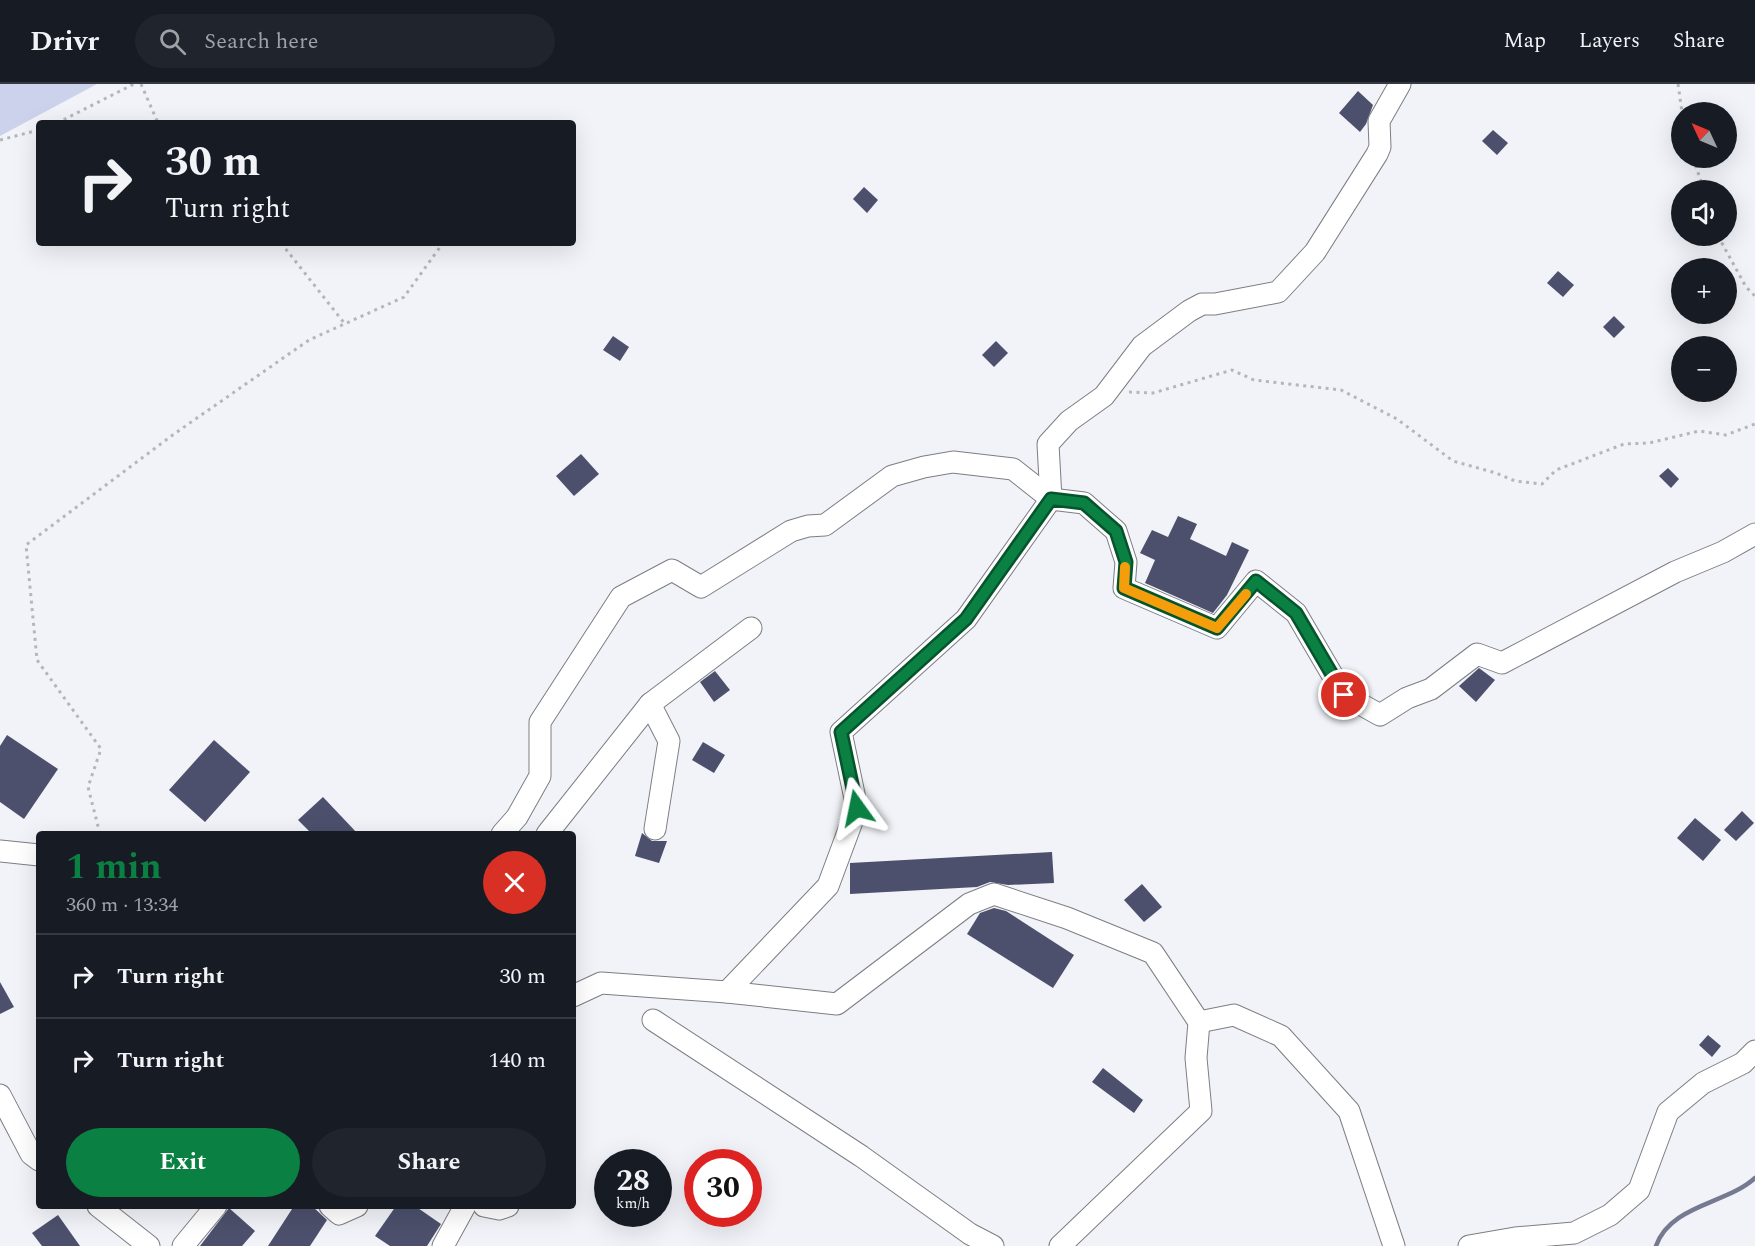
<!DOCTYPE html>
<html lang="en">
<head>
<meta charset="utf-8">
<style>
	body { margin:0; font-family:Spectral,serif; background:#20242c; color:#f1f3f6; height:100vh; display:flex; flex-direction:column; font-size:22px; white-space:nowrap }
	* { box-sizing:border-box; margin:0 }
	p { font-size:20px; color:#9ea1a6 }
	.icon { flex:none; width:33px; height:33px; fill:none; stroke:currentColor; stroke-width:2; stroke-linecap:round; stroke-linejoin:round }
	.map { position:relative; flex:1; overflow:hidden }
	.side { position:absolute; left:36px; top:747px; width:540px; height:378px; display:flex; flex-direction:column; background:#171b24; border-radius:6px; box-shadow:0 6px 24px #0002 }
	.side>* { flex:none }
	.top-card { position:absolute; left:36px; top:36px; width:540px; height:126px; border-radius:6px; box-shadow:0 6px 24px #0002; background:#171b24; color:#f1f3f6; overflow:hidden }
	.needle { width:39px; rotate:314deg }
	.tools { position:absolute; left:1671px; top:18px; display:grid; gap:12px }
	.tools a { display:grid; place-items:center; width:66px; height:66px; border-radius:50%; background:#171b24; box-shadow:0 6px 24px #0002; font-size:30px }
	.speed { position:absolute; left:594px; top:1065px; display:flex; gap:12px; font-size:30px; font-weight:700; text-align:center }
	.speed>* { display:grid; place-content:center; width:78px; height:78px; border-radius:50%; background:#171b24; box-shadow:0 6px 24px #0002; line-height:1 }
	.speed small { font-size:15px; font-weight:400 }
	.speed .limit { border:9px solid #d22; background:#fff; color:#111 }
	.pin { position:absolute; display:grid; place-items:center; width:51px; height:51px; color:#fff; margin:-26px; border:3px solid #fff; border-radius:50%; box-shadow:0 2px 6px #0007 }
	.me { position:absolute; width:66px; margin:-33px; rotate:348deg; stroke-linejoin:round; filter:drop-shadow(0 0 4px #0008) }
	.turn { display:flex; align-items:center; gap:21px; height:126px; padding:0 30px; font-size:27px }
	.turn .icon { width:78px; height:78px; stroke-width:2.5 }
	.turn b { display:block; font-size:42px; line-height:51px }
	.round { display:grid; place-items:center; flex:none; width:63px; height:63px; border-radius:32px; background:#20242c }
	.head { display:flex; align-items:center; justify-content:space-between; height:102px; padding:0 30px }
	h1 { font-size:36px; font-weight:700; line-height:45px; color:#0b8043 }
	.cta { display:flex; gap:12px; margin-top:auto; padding:12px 30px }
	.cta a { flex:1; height:69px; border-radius:36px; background:#0b8043; color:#fff; font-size:24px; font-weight:700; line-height:69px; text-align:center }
	.cta a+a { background:#20242c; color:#f1f3f6 }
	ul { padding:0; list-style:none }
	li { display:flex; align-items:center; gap:18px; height:84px; padding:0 30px; border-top:2px solid #363941 }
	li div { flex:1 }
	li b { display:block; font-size:22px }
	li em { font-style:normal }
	header { display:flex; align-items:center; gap:36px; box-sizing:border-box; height:84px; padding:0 30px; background:#171b24; border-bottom:2px solid #363941 }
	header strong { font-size:28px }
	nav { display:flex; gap:33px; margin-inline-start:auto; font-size:21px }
	.search { width:420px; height:54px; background:#20242c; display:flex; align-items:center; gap:15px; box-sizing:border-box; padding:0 21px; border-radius:33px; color:#9ea1a6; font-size:22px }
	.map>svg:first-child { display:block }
</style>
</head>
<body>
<header>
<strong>Drivr</strong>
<div class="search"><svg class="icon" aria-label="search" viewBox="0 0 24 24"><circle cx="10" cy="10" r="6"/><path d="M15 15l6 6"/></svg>Search here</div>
<nav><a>Map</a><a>Layers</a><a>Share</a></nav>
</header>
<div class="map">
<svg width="1755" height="1162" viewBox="0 0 1755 1162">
	<rect width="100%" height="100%" fill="#f2f3f8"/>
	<polygon fill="#cdd2ec" points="0,0 97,0 0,52"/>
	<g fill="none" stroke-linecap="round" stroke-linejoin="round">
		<path stroke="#767a91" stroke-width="4.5" d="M1656,1162C1670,1121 1727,1120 1755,1094"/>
	</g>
	<g fill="#4c506c">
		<polygon points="1358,7 1373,21 1366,40 1360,48 1339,29"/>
		<polygon points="1493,46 1508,59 1497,71 1482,57"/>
		<polygon points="864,103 878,116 867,129 853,115"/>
		<polygon points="1558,187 1574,201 1563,213 1547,199"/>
		<polygon points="1614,232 1625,243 1614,254 1603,243"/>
		<polygon points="613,252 629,263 620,277 603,266"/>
		<polygon points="996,257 1008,269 994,283 982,271"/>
		<polygon points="581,370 599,390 574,412 556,392"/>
		<polygon points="1668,384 1679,395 1671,404 1659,392"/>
		<polygon points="1178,432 1197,440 1190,455 1226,472 1232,458 1249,466 1227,511 1213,529 1145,499 1155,476 1140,469 1152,446 1168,453"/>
		<polygon points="1479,584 1495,596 1476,618 1459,602"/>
		<polygon points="715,587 730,606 714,618 700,598"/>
		<polygon points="7,651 58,685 24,735 0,718 0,662"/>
		<polygon points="214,656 250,688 205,738 169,706"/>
		<polygon points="703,658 725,671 714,689 692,676"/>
		<polygon points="323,713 358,750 312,750 298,736"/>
		<polygon points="1742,727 1754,739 1736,757 1724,746"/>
		<polygon points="1695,734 1721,756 1703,777 1677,754"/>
		<polygon points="642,749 652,757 667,757 659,779 635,772"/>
		<polygon points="1052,768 1054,799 1008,801 990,798 977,803 850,810 850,779"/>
		<polygon points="1142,800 1162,823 1144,838 1124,816"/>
		<polygon points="994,824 1006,827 1074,871 1053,904 967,850 980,829"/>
		<polygon points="0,898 14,923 0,930"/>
		<polygon points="1708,951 1721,962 1712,973 1699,961"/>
		<polygon points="1103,984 1143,1016 1134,1029 1092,998"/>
		<polygon points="294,1122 312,1122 327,1136 310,1162 268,1162"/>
		<polygon points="396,1122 415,1122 441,1140 427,1162 390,1162 375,1152"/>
		<polygon points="229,1124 255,1147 242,1162 200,1162"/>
		<polygon points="58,1131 80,1162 42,1162 32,1149"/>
	</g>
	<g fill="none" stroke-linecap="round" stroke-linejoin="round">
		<g stroke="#7d7e83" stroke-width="23">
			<g id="minor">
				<polyline points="1051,415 1048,360 1069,337 1104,312 1142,262 1189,227 1202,220 1215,220 1278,208 1315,168 1377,70 1380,63 1379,37 1400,0"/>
				<polyline points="650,620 751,544"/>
				<polyline points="502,750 517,733 540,692 540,638 621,513 672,486 701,503 791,447 808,442 825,441 892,392 924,383 953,378 1013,385 1051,415"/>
				<polyline points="547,750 650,620 669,657 655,745"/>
				<polyline points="0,767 39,771"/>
				<polyline points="727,908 828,802 857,724 841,648 966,535 1051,415 1084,419 1116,447 1126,478 1124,504 1217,544 1256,497 1296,529 1344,611 1380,631 1407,614 1431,605 1477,570 1502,579 1675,488 1723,468 1755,450"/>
				<polyline points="573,912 601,899 727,908 837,920 969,820 994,810 1067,834 1153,869 1199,938 1196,974 1201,1027 1060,1162"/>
				<polyline points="653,936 861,1072 970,1150 993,1162"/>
				<polyline points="1199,938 1234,931 1281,952 1349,1027 1394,1162"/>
				<polyline points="0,1011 31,1070 39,1076"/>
				<polyline points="98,1122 149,1162"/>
				<polyline points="330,1122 339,1130 357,1122"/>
				<polyline points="484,1122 499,1125 508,1122"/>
				<polyline points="183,1162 216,1122"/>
				<polyline points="443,1162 465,1122"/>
				<polyline points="1469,1162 1515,1154 1574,1149 1610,1131 1639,1106 1668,1028 1703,999 1743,979 1755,967"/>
			</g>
		</g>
		<g stroke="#b5b6ba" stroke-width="3" stroke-dasharray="3 4.5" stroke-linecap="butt">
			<polyline points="141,0 158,39"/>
			<polyline points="1678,0 1682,28"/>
			<polyline points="57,39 134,0"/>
			<polyline points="0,56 39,46"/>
			<polyline points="1693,74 1704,106"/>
			<polyline points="1718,152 1746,203 1755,212"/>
			<polyline points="281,159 345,240"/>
			<polyline points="1129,308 1153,309 1232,286 1254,296 1341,306 1397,335 1453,377 1496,389 1515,397 1542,400 1556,386 1624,360 1649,359 1699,347 1726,351 1755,340"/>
			<polyline points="100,750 88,703 101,665 37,576 26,461 174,350 309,256 404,213 443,159"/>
		</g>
		<use href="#minor" stroke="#fff" stroke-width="21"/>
	</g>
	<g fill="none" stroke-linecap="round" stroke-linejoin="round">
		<g stroke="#07532c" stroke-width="15">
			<polyline id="route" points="857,724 841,648 966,535 1051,415 1084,419 1116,447 1126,478 1124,504 1217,544 1256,497 1296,529 1344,611"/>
		</g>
		<use href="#route" stroke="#0b8043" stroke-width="10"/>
		<polyline stroke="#f59e0b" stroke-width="10" points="1125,483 1124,504 1217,544 1246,510"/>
	</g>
</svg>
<div class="tools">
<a><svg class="needle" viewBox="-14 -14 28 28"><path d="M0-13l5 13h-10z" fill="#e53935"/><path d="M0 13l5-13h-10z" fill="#9ea1a6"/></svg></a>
<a><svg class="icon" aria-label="sound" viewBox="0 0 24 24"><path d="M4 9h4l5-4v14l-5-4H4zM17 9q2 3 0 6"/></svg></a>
<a>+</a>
<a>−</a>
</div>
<div class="speed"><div>28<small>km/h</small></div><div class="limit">30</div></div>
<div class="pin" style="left:1344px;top:611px;background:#d93025"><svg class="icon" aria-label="arrive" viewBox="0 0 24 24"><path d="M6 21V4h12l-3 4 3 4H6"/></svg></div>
<svg class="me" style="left:857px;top:724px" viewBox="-20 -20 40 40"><path d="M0-17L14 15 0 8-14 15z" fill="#0b8043" stroke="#fff" stroke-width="4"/></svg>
<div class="top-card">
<div class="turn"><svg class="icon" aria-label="right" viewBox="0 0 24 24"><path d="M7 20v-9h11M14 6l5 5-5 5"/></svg><div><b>30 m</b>Turn right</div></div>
</div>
<section class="side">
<div class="head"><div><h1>1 min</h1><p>360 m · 13:34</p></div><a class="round" style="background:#d93025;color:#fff"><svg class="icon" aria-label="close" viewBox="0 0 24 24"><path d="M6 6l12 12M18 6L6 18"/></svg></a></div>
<ul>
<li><svg class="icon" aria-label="right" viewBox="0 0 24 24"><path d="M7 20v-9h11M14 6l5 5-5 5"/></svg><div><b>Turn right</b></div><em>30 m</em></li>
<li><svg class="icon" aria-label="right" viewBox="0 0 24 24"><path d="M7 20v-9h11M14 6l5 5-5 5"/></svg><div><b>Turn right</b></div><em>140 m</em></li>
</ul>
<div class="cta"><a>Exit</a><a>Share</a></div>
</section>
</div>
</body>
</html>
